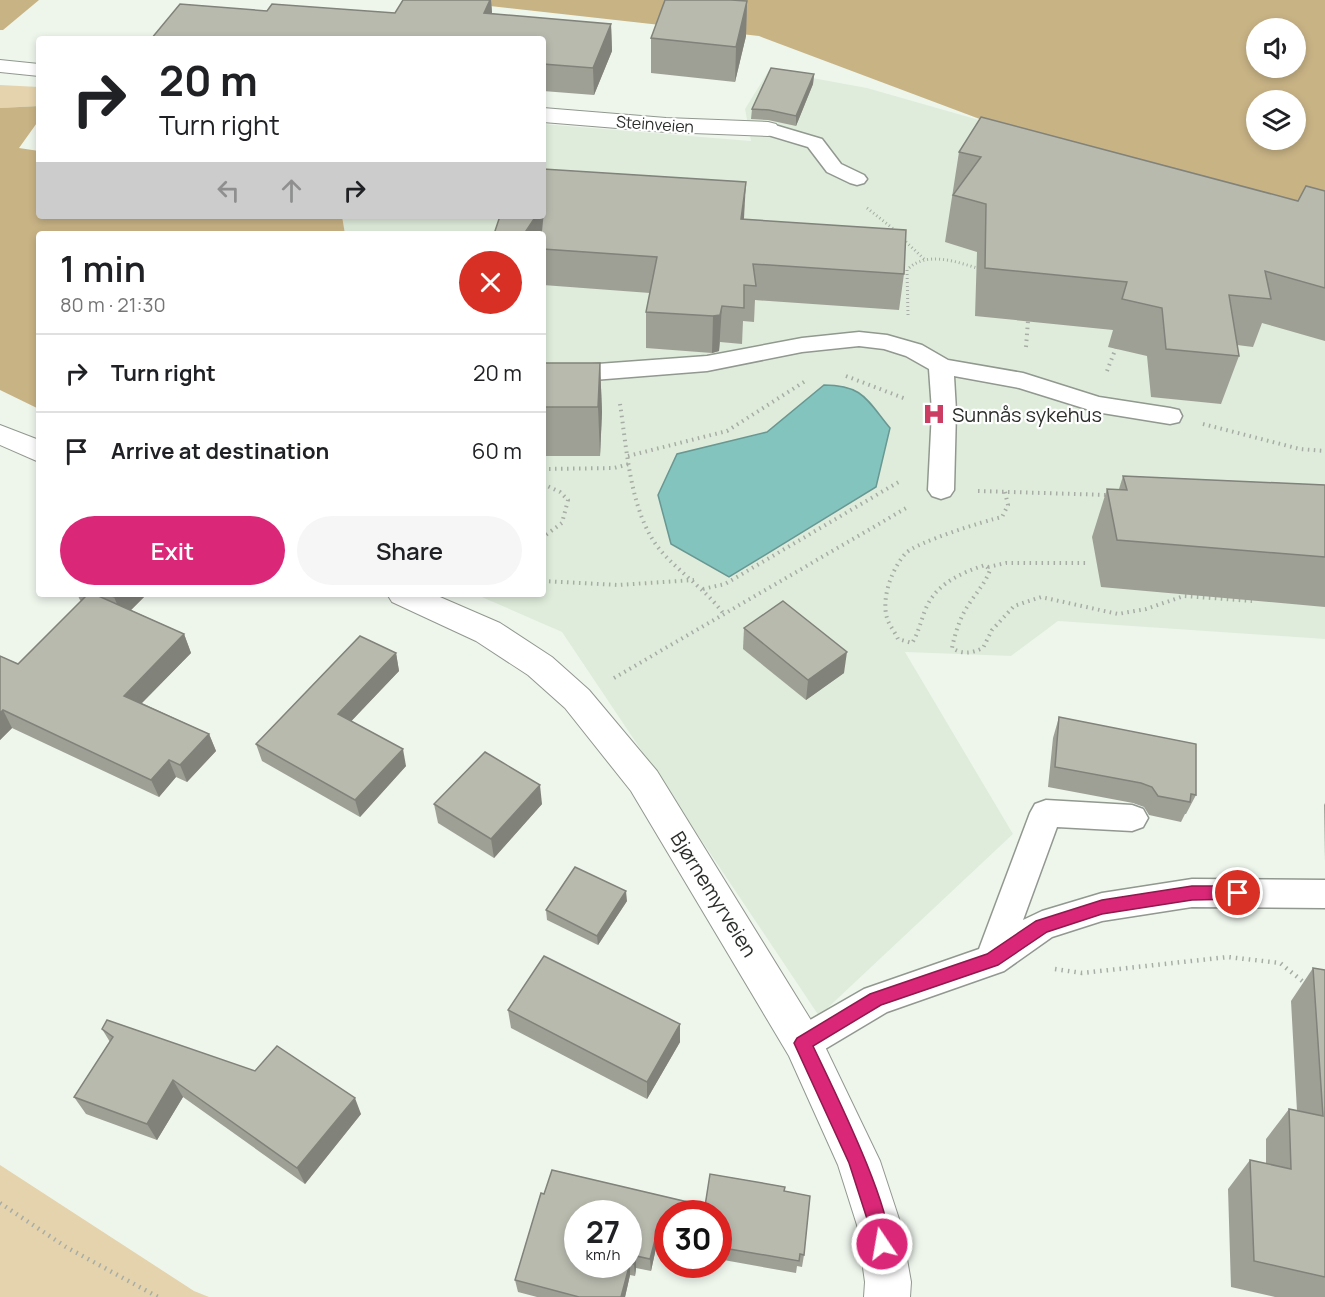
<!DOCTYPE html>
<html lang="en">
<head>
<meta charset="utf-8">
<style>
	body { margin:0; font-family:Manrope,sans-serif; background:#f6f6f6; color:#202124; height:100vh; display:flex; flex-direction:column; font-size:22px; white-space:nowrap }
	* { box-sizing:border-box; margin:0 }
	p { font-size:20px; color:#757577 }
	.icon { flex:none; width:33px; height:33px; fill:none; stroke:currentColor; stroke-width:2; stroke-linecap:round; stroke-linejoin:round }
	.map { position:relative; flex:1; overflow:hidden }
	.side { position:absolute; left:36px; top:231px; width:510px; height:366px; display:flex; flex-direction:column; background:#fff; border-radius:6px; box-shadow:0 3px 9px #0003 }
	.side>* { flex:none }
	.hud { position:absolute; left:36px; top:36px; width:510px; height:183px; border-radius:6px; box-shadow:0 3px 9px #0003; background:#fff; color:#202124; overflow:hidden }
	.fabs { position:absolute; left:1246px; top:18px; display:grid; gap:12px }
	.fabs a { display:grid; place-items:center; width:60px; height:60px; border-radius:50%; background:#fff; box-shadow:0 3px 9px #0003; font-size:30px }
	.speed { position:absolute; left:564px; top:1200px; display:flex; gap:12px; font-size:30px; font-weight:700; text-align:center }
	.speed>* { display:grid; place-content:center; width:78px; height:78px; border-radius:50%; background:#fff; box-shadow:0 3px 9px #0003; line-height:1 }
	.speed small { font-size:15px; font-weight:400 }
	.speed .limit { border:9px solid #d22; background:#fff; color:#111 }
	.pin { position:absolute; display:grid; place-items:center; width:51px; height:51px; color:#fff; margin:-26px; border:3px solid #fff; border-radius:50%; box-shadow:0 2px 6px #0007 }
	.me { position:absolute; width:66px; margin:-33px; rotate:348deg; stroke-linejoin:round; filter:drop-shadow(0 0 4px #0008) }
	.turn { display:flex; align-items:center; gap:21px; height:126px; padding:0 24px; font-size:27px }
	.turn .icon { width:78px; height:78px; stroke-width:2.5 }
	.turn b { display:block; font-size:42px; line-height:51px }
	.lanes { display:flex; align-items:center; height:57px; padding:0 24px; background:#0003; justify-content:center; gap:30px; direction:ltr }
	.lanes .off { opacity:.35 }
	.round { display:grid; place-items:center; flex:none; width:63px; height:63px; border-radius:32px; background:#f6f6f6 }
	.head { display:flex; align-items:center; justify-content:space-between; height:102px; padding:0 24px }
	h1 { font-size:36px; font-weight:600; line-height:45px }
	.button { display:flex; gap:12px; margin-top:auto; padding:12px 24px }
	.button a { flex:1; height:69px; border-radius:36px; background:#db2777; color:#fff; font-size:24px; font-weight:600; line-height:69px; text-align:center }
	.button a+a { background:#f6f6f6; color:#202124 }
	ul { padding:0; list-style:none }
	li { display:flex; align-items:center; gap:18px; height:78px; padding:0 24px; border-top:2px solid #e0e0e0 }
	li div { flex:1 }
	li b { display:block; font-size:22px }
	li em { font-style:normal }
	.map>svg:first-child { display:block }
</style>
</head>
<body>
<div class="map">
<svg width="1325" height="1297" viewBox="0 0 1325 1297">
	<rect width="100%" height="100%" fill="#eef6ec"/>
	<polygon fill="#dfecdb" points="769,70 867,88 993,124 1325,235 1325,639 1058,621 1011,656 905,652 1013,834 819,1016 562,632 475,594 543,594 543,234 345,234 342,216 543,216 543,124 751,141 745,109"/>
	<g fill="#e5d3ad">
		<polygon points="0,85 39,87 39,106 0,108"/>
		<polygon points="0,1165 194,1291 209,1297 0,1297"/>
	</g>
	<g fill="#c8b385" fill-rule="evenodd">
		<polygon points="0,0 39,0 3,30 0,30"/>
		<path d="M437,0H1325V235L993,124L759,36ZM1257,28H1296V68H1257ZM1257,100H1296V140H1257Z"/>
		<polygon points="39,106 39,120 19,148 39,151 39,216 342,216 345,234 39,234 39,409 0,390 0,108"/>
	</g>
	<path fill="#83c4be" stroke="#699792" stroke-width="1.5" d="M824,385C863,385 867,400 890,428L876,487L729,577L671,544L658,495L677,454L767,432Z"/>
	<g fill="none" stroke-linecap="round" stroke-linejoin="round">
		<g stroke="#91988f" stroke-width="3">
			<g id="lane">
				<polygon points="768,123 822,139 841,164 864,175 867,179 864,183 857,185 850,183 827,172 808,147 761,133 758,129 761,125"/>
				<polygon points="859,332 887,335 922,345 948,360 1023,373 1099,397 1170,408 1179,410 1182,416 1179,422 1170,424 1096,412 1019,388 954,376 956,411 954,490 950,496 941,499 932,496 928,490 932,411 929,369 906,356 884,349 859,346 802,352 707,371 543,384 543,368 707,356 802,338"/>
				<polygon points="1046,800 1132,805 1143,809 1148,818 1143,827 1132,831 1057,827 1023,920 1042,911 1102,893 1192,879 1325,880 1325,908 1192,907 1102,921 1052,937 1004,971 887,1012 815,1055 803,1059 791,1055 785,1043 791,1031 864,989 979,949 1030,813 1035,804"/>
			</g>
		</g>
		<g stroke="#91988f" stroke-width="2">
			<g id="street">
				<polygon points="0,60 39,64 39,76 0,72"/>
				<polygon points="543,108 666,118 768,122 776,124 779,129 776,134 768,136 666,132 543,122"/>
				<polygon points="0,425 39,440 39,462 0,445"/>
				<polygon points="387,594 433,594 500,623 552,657 589,690 657,771 817,1030 880,1161 901,1225 911,1282 910,1297 864,1297 865,1282 857,1225 838,1165 789,1056 631,791 565,708 528,675 476,641 392,602"/>
			</g>
		</g>
		<g stroke="#a7ada5" stroke-width="3" stroke-dasharray="1 3" stroke-linecap="butt">
			<polyline points="867,208 896,231"/>
			<polyline points="903,239 924,259"/>
			<path d="M908,315L907,270C926,250 957,262 980,269"/>
		</g>
		<g stroke="#a7ada5" stroke-width="4" stroke-dasharray="1.5 4.5" stroke-linecap="butt">
			<polyline points="1026,347 1028,321"/>
			<polyline points="1107,371 1117,345"/>
			<polyline points="846,376 906,399"/>
			<path d="M620,404C627,449 630,515 661,551C680,573 705,589 723,613"/>
			<polyline points="1203,424 1300,449 1325,451"/>
			<polyline points="628,456 727,431 807,380"/>
			<polyline points="543,469 614,468 629,464"/>
			<polyline points="543,484 560,492 568,500 562,523 543,537"/>
			<polyline points="978,491 1108,495"/>
			<path d="M1005,492L1008,505L1002,517C984,521 917,542 906,553C892,568 881,598 887,618C889,625 895,632 898,639L912,643C919,632 921,620 926,608C937,583 961,573 985,565L990,570C985,584 975,594 967,607C959,620 955,634 952,648C963,655 972,653 983,648L992,630L1014,606L1041,597L1118,614L1146,609L1184,596L1252,601"/>
			<polyline points="988,567 1006,563 1088,563"/>
			<polyline points="543,581 618,585 694,580"/>
			<polyline points="703,589 725,584 902,480"/>
			<polyline points="614,678 908,507"/>
		</g>
		<g stroke="#a7ada5" stroke-width="4.5" stroke-dasharray="1.5 5" stroke-linecap="butt">
			<polyline points="1055,969 1082,973 1228,957 1280,963 1306,984"/>
			<polyline points="0,1203 66,1247 158,1297"/>
		</g>
		<use href="#lane" fill="#fff" fill-rule="evenodd"/>
		<use href="#street" fill="#fff" fill-rule="evenodd"/>
	</g>
	<g fill="#9ea096" fill-rule="evenodd">
		<polygon points="491,0 492,14 611,24 612,51 594,95 543,91 543,39 267,11 395,13"/>
		<polygon points="747,1 746,36 735,82 651,73 651,38"/>
		<polygon points="814,74 813,84 796,126 768,120 751,119 752,109"/>
		<polygon points="959,152 1298,201 1325,191 1325,341 1262,323 1253,347 1237,345 1239,356 1221,404 1151,397 1147,356 1108,347 1113,330 975,316 977,252 945,242"/>
		<polygon points="744,219 904,274 899,310 755,300 754,322 743,321 742,344 720,342 719,351 712,353 646,348 646,312 650,293 543,285 543,234"/>
		<polygon points="543,363 600,363 602,412 600,456 543,456"/>
		<polygon points="1123,476 1325,485 1325,607 1101,587 1092,537 1107,489 1119,489"/>
		<polygon points="77,594 147,594 131,610 184,634 191,653 142,703 209,734 216,751 187,782 176,777 159,797 12,728 0,740 0,656 18,664 81,601 80,600"/>
		<polygon points="744,628 844,673 806,700 743,649"/>
		<polygon points="396,653 399,671 351,721 406,766 360,817 262,761 256,744"/>
		<polygon points="1059,717 1196,795 1186,814 1185,814 1181,822 1149,815 1144,807 1133,803 1048,787 1053,738"/>
		<polygon points="1325,803 1325,861 1324,805"/>
		<polygon points="434,804 542,804 494,858 438,823"/>
		<polygon points="627,901 598,945 547,920 546,910"/>
		<polygon points="1313,968 1325,970 1325,1297 1275,1297 1231,1287 1228,1189 1250,1160 1266,1164 1266,1139 1289,1109 1297,1111 1291,1001"/>
		<polygon points="508,1010 680,1024 680,1042 647,1099 511,1028"/>
		<polygon points="102,1029 361,1114 305,1184 183,1097 157,1140 86,1114 74,1097 110,1042"/>
		<path d="M552,1170L705,1206L710,1174L785,1187L784,1191L810,1196L804,1255L802,1267L797,1266L796,1273L718,1259V1214H668V1250L656,1248L651,1271L636,1268L635,1276L630,1275L625,1297H537L518,1292L515,1280L541,1193L544,1194ZM578,1214H628V1264H578Z"/>
	</g>
	<g fill="#81827a">
		<polygon points="490,0 491,0 493,26 484,13"/>
		<polygon points="747,1 746,36 735,82 736,47"/>
		<polygon points="611,24 612,51 594,95 593,68"/>
		<polygon points="814,74 813,84 796,126 796,116"/>
		<polygon points="746,182 744,218 739,255 741,219"/>
		<polygon points="544,204 543,234 524,234 536,216 543,216"/>
		<polygon points="722,306 719,351 712,353 713,316"/>
		<polygon points="600,363 602,412 600,456 598,407"/>
		<polygon points="118,594 147,594 123,618 114,597"/>
		<polygon points="184,634 191,653 132,713 124,696"/>
		<polygon points="847,652 844,673 806,700 808,680"/>
		<polygon points="396,653 399,671 342,731 338,714"/>
		<polygon points="3,710 12,728 0,740 0,713"/>
		<polygon points="209,734 216,751 187,782 180,765"/>
		<polygon points="403,749 406,766 360,817 355,800"/>
		<polygon points="169,760 176,777 159,797 151,780"/>
		<polygon points="540,785 542,804 494,858 491,839"/>
		<polygon points="626,891 627,901 598,945 597,936"/>
		<polygon points="680,1024 680,1042 647,1099 647,1082"/>
		<polygon points="173,1080 183,1097 157,1140 147,1124"/>
		<polygon points="355,1098 361,1114 305,1184 297,1168"/>
		<polygon points="656,1236 656,1248 651,1271 650,1259"/>
		<polygon points="636,1256 636,1268 635,1276 634,1264"/>
		<polygon points="630,1263 630,1275 625,1297 621,1297"/>
	</g>
	<g fill="#b8baae" stroke="#81827a" stroke-width="1.5" fill-rule="evenodd">
		<polygon points="403,0 490,0 484,13 611,24 593,68 543,64 543,39 151,39 180,4 267,11 272,4 395,13"/>
		<polygon points="665,0 731,0 747,1 736,47 651,38"/>
		<polygon points="771,68 814,74 796,116 769,110 752,109"/>
		<polygon points="981,117 1298,201 1306,186 1325,191 1325,288 1265,271 1271,299 1229,295 1239,356 1166,349 1162,308 1122,299 1127,282 985,268 986,204 953,195 981,157 959,152"/>
		<polygon points="543,169 746,182 741,219 906,230 904,274 753,264 756,286 744,285 744,308 722,306 720,315 713,316 646,312 657,257 543,249 543,234 541,234 544,204 543,205"/>
		<polygon points="500,216 536,216 524,234 494,234"/>
		<polygon points="543,363 600,363 598,407 543,407"/>
		<polygon points="1123,476 1325,485 1325,557 1117,540 1107,489 1127,490"/>
		<polygon points="88,594 94,594 184,634 124,696 209,734 180,765 169,760 151,780 3,710 0,713 0,656 18,664"/>
		<polygon points="106,594 118,594 114,597"/>
		<polygon points="783,601 847,652 808,680 744,628"/>
		<polygon points="360,636 396,653 338,714 403,749 355,800 256,744"/>
		<polygon points="1059,717 1196,744 1196,795 1191,794 1190,802 1158,796 1152,787 1141,783 1055,767"/>
		<polygon points="485,752 540,785 491,839 434,804"/>
		<polygon points="575,867 626,891 597,936 546,910"/>
		<polygon points="544,956 680,1024 647,1082 508,1010"/>
		<polygon points="1313,968 1325,970 1325,1277 1254,1261 1250,1160 1291,1169 1289,1109 1323,1116"/>
		<polygon points="107,1020 255,1071 277,1046 355,1098 297,1168 173,1080 147,1124 74,1097 113,1037 102,1029"/>
		<path d="M552,1170L705,1206L710,1174L785,1187L784,1191L810,1196L804,1255L800,1254L799,1261L718,1247V1214H668V1238L656,1236L650,1259L636,1256L634,1264L630,1263L621,1297H579L515,1280L541,1193L544,1194ZM578,1214H628V1264H578Z"/>
	</g>
	<path fill="#db2777" stroke="#8e194d" stroke-width="1.5" d="M1192,886H1238L1243,888L1246,893L1243,897L1238,899L1192,900L1102,914L1047,932L998,965L881,1005L813,1046C829,1080 900,1221 888,1251L882,1253L875,1251L869,1225L849,1163L794,1043L797,1038L870,994L987,954L1036,921L1102,900Z"/>
	<defs>
		<g id="hospital-bare" transform="scale(1.8)"><path d="M-5-5h3v3.5h4V-5h3V5h-3V1.5h-4V5h-3Z" fill="#cc3d63" stroke="#fff" stroke-width="2.5" paint-order="stroke"/></g>
	</defs>
	<g fill-rule="evenodd">
		<use href="#hospital-bare" x="934" y="414"/>
	</g>
	<g text-anchor="middle" dominant-baseline="central" stroke-width="4.5" stroke-linejoin="round" paint-order="stroke">
		<g font-size="16" fill="#2c2f2b" stroke="#fff">
			<text transform="translate(655 124) rotate(4)">Steinveien</text>
		</g>
		<g font-size="20" fill="#2c2f2b" stroke="#fff" text-anchor="start">
			<text x="952" y="414">Sunnås sykehus</text>
		</g>
		<g font-size="20" fill="#2c2f2b" stroke="#fff">
			<text transform="translate(714 894) rotate(58)">Bjørnemyrveien</text>
		</g>
	</g>
</svg>
<div class="fabs">
<a><svg class="icon" aria-label="sound" viewBox="0 0 24 24"><path d="M4 9h4l5-4v14l-5-4H4zM17 9q2 3 0 6"/></svg></a>
<a><svg class="icon" aria-label="layers" viewBox="0 0 24 24"><path d="M12 4l9 5-9 5-9-5zM3 14l9 5 9-5"/></svg></a>
</div>
<div class="speed"><div>27<small>km/h</small></div><div class="limit">30</div></div>
<div class="pin" style="left:1238px;top:893px;background:#d93025"><svg class="icon" aria-label="arrive" viewBox="0 0 24 24"><path d="M6 21V4h12l-3 4 3 4H6"/></svg></div>
<svg class="me" style="left:882px;top:1244px" viewBox="-20 -20 40 40"><circle r="17" fill="#db2777" stroke="#fff" stroke-width="3"/><path d="M0-11L8 9 0 5-8 9z" fill="#fff"/></svg>
<div class="hud">
<div class="turn"><svg class="icon" aria-label="right" viewBox="0 0 24 24"><path d="M7 20v-9h11M14 6l5 5-5 5"/></svg><div><b>20 m</b>Turn right</div></div>
<div class="lanes"><svg class="icon off" aria-label="left" viewBox="0 0 24 24"><path d="M17 20v-9H6M10 6l-5 5 5 5"/></svg><svg class="icon off" aria-label="ahead" viewBox="0 0 24 24"><path d="M12 20V5M6 11l6-6 6 6"/></svg><svg class="icon" aria-label="right" viewBox="0 0 24 24"><path d="M7 20v-9h11M14 6l5 5-5 5"/></svg></div>
</div>
<section class="side">
<div class="head"><div><h1>1 min</h1><p>80 m · 21:30</p></div><a class="round" style="background:#d93025;color:#fff"><svg class="icon" aria-label="close" viewBox="0 0 24 24"><path d="M6 6l12 12M18 6L6 18"/></svg></a></div>
<ul>
<li><svg class="icon" aria-label="right" viewBox="0 0 24 24"><path d="M7 20v-9h11M14 6l5 5-5 5"/></svg><div><b>Turn right</b></div><em>20 m</em></li>
<li><svg class="icon" aria-label="arrive" viewBox="0 0 24 24"><path d="M6 21V4h12l-3 4 3 4H6"/></svg><div><b>Arrive at destination</b></div><em>60 m</em></li>
</ul>
<div class="button"><a>Exit</a><a>Share</a></div>
</section>
</div>
</body>
</html>
